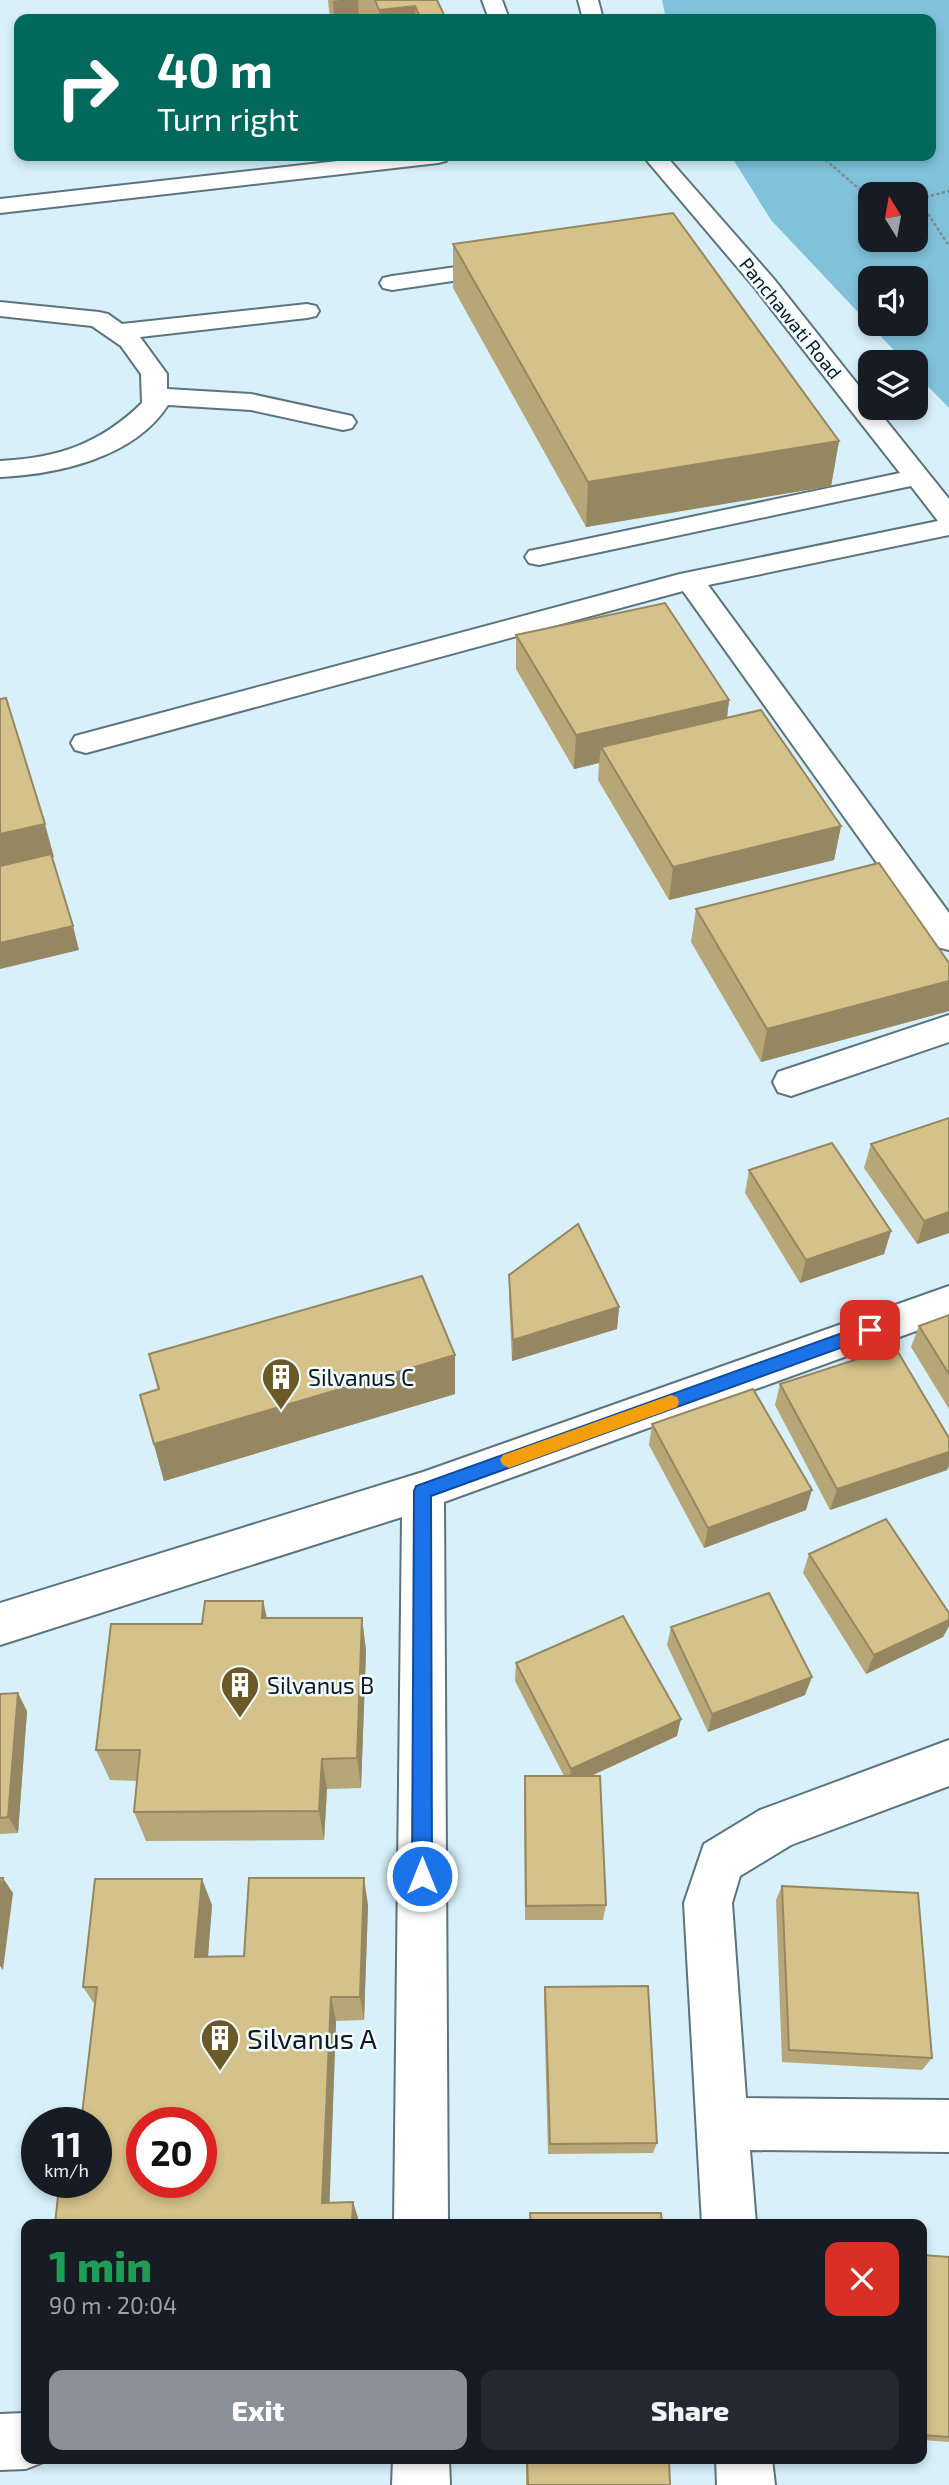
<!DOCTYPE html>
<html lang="en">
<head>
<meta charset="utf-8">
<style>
	body { margin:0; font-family:"Exo 2",sans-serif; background:#242831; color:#f1f3f6; height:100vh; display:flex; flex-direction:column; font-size:26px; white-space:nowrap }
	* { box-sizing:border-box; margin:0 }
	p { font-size:23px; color:#9ea1a6 }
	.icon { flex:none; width:38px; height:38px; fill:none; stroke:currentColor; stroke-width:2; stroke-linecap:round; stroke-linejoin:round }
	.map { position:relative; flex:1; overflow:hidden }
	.sheet { position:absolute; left:21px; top:2219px; width:906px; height:245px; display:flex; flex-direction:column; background:#171b24; border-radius:14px; box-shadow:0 4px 10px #0003 }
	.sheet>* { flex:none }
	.top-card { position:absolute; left:14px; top:14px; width:922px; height:147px; border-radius:14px; box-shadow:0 4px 10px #0003; background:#00695c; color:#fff; overflow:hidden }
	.needle { width:46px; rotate:349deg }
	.buttons { position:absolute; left:858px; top:182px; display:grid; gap:14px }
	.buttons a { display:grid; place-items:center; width:70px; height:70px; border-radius:14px; background:#171b24; box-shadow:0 4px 10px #0003; font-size:35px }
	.speed { position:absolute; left:21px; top:2107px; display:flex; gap:14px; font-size:35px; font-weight:700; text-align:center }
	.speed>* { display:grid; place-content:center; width:91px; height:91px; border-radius:50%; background:#171b24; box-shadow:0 4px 10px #0003; line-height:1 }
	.speed small { font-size:18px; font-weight:400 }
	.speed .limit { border:10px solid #d22; background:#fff; color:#111 }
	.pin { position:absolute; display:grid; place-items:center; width:60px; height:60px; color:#fff; margin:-30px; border-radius:14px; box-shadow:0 4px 10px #0006 }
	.me { position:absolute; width:77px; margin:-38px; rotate:0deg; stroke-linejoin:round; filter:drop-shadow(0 0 5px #0008) }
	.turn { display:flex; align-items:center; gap:24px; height:147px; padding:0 28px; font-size:32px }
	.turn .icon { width:91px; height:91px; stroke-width:2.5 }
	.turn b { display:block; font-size:49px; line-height:60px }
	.round { display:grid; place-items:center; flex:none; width:74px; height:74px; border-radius:14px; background:#242831 }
	.headline { display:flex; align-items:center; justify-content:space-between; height:119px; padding:0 28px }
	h1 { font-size:42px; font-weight:800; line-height:52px; color:#1e9e55 }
	.cta { display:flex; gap:14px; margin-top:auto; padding:14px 28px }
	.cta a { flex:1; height:80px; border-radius:14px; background:#8c9099; color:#fff; font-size:28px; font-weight:800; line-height:80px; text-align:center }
	.cta a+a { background:#242831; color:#f1f3f6 }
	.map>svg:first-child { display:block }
</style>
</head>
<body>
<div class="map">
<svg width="949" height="2485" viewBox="0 0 949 2485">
	<rect width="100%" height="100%" fill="#d7f0fa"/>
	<path fill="#80c2da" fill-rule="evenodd" d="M662,0H949V408L915,373V362H905L771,220L731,156H931V19H666ZM870,194H915V240H870ZM870,278H915V324H870Z"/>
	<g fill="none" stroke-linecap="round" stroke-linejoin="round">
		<g stroke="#5d747c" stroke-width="4">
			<g id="minor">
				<polygon points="482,0 502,0 509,19 489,19"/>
				<polygon points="578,0 598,0 603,19 583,19"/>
				<polygon points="382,156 449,156 446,161 438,163 0,213 0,199"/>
				<polygon points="643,156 666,156 773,278 870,400 870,408 876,408 949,499 949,535 708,585 949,913 949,950 937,947 683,591 86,753 75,750 71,743 75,736 680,574 938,521 911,486 539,565 529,563 525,557 529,551 539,549 900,473 755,288"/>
				<polygon points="506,260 514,262 518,267 514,272 392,290 383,288 380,283 383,278 392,276"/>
				<path d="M0,302L99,312L108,314L122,324L307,304L316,306L319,311L316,316L307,318L140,337L167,374V389L251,394L352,416L356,422L352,428L343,430L251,410L168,405C134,458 58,474 0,477V461C58,458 100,444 142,403L141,374L121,346L92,326L0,316Z"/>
				<polygon points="949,1015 949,1042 791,1096 778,1092 773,1082 778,1072"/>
				<polygon points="949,1286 949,1319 444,1502 448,2224 394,2224 402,1517 0,1645 0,1603 423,1472"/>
				<polygon points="949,1740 949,1786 791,1845 740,1876 732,1903 746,2098 949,2100 949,2152 750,2150 756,2224 702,2224 684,1903 704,1844 760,1810"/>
				<polygon points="26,2413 26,2459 47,2459 46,2461 26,2469 0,2470 0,2414"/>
				<polygon points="393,2459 449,2459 450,2485 392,2485"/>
				<polygon points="716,2459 772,2459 775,2485 717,2485"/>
			</g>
		</g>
		<g stroke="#7d8f96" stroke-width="2.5" stroke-dasharray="3.5 2" stroke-linecap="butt">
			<polyline points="821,156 864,193 872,194"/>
			<polyline points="915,200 949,191"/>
			<polyline points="919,200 949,246"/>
		</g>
		<use href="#minor" fill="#fff" fill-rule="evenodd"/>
	</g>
	<g fill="#b7a677">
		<polygon points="328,0 437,0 446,19 330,19"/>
		<polygon points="453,244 839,441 831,486 586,527 453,288"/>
		<polygon points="516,635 729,700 727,718 841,826 834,860 669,900 598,780 599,763 574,769 516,669"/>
		<polygon points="696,909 949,963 949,1011 761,1062 691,942"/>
		<polygon points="949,1118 949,1233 917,1244 864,1168 871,1144"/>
		<polygon points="749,1170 891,1231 884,1254 800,1283 745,1193"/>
		<polygon points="509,1275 619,1307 617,1329 512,1361 509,1297"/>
		<polygon points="949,1315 949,1409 911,1347 919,1326"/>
		<polygon points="149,1354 455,1355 455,1394 164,1481 140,1395 158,1390"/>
		<polygon points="780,1384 949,1438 949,1466 947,1470 830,1510 775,1405"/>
		<polygon points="652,1424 806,1510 704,1548 649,1445"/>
		<polygon points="809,1554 949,1613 949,1626 943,1637 866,1674 803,1573"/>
		<polygon points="267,1618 362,1618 366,1651 361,1788 327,1789 324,1840 146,1841 134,1812 137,1781 110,1780 96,1750 202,1624"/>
		<polygon points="671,1627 805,1695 708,1732 667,1645"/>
		<polygon points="516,1663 677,1736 591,1776 606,1905 603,1920 525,1920 524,1792 525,1776 564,1776 515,1681"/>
		<polygon points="0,1694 27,1711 18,1833 0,1834"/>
		<polygon points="782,1886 932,2058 922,2070 782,2062 776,1900"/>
		<polygon points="212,1905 208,1957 244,1956 368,1905 364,2020 336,2021 329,2203 353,2202 358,2218 73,2196 95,2005 83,1987"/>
		<polygon points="545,1987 657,2143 653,2153 548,2154 544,2000"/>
		<polygon points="922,2255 949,2257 949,2442 922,2440"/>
		<polygon points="526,2459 669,2459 670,2485 526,2485"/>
	</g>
	<g fill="#958761">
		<polygon points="340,0 358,0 359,19 334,19 333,1"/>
		<polygon points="415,6 416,19 380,19 379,10"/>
		<polygon points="839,441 831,486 586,527 588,482"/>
		<polygon points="729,700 725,734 601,747 599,763 574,769 576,735"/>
		<polygon points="45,824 54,857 0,869 0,834"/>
		<polygon points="841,826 834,860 669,900 673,867"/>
		<polygon points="73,926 79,950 0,969 0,943"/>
		<polygon points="949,981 949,1011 761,1062 767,1029"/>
		<polygon points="949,1212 949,1233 917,1244 924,1221"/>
		<polygon points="891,1231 884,1254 800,1283 806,1260"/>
		<polygon points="619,1307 617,1329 512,1361 513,1340"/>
		<polygon points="455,1355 455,1394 164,1481 154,1444"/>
		<polygon points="949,1452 949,1466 947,1470 830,1510 837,1489"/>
		<polygon points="812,1490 806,1510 704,1548 708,1528"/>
		<polygon points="263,1601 271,1635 262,1618"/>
		<polygon points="362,1618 366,1651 361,1788 357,1758"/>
		<polygon points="949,1620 949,1626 943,1637 866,1674 874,1655"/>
		<polygon points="812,1677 805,1695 708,1732 712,1714"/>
		<polygon points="18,1693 27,1711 18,1833 8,1817"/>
		<polygon points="681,1719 677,1736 569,1786 571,1769"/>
		<polygon points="322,1759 327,1789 324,1840 319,1811"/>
		<polygon points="3,1878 13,1893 3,1970 0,1966 0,1899"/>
		<polygon points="364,1878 368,1905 364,2020 360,1997"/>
		<polygon points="202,1879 212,1905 206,1981 195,1957"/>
		<polygon points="331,1997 336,2021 329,2219 322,2203"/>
		<polygon points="353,2202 358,2218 358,2224 352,2224"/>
	</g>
	<g fill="#d5c18a" stroke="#958761" stroke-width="2" fill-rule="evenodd">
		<polygon points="375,0 437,0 446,19 421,19 415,6 379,10"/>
		<polygon points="673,213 839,441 588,482 453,244"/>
		<polygon points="665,603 729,700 576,735 516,635"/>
		<polygon points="6,698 45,824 0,834 0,699"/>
		<polygon points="761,710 841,826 673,867 601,747"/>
		<polygon points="51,854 73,926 0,943 0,866"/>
		<polygon points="879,863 949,963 949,981 767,1029 696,909"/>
		<polygon points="949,1118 949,1212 924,1221 871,1144"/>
		<polygon points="832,1143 891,1231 806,1260 749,1170"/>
		<polygon points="578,1224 619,1307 513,1340 509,1275"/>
		<polygon points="422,1276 455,1355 154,1444 140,1395 159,1389 149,1354"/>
		<polygon points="949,1315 949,1374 919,1326"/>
		<polygon points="895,1347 949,1438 949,1452 837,1489 780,1384"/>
		<polygon points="753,1389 812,1490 708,1528 652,1424"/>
		<polygon points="886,1519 949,1613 949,1620 874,1655 809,1554"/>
		<polygon points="769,1593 812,1677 712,1714 671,1627"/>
		<polygon points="205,1601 263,1601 262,1618 362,1618 357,1758 322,1759 319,1811 134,1812 140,1750 96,1750 111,1624 202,1624"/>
		<polygon points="623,1616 681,1719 571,1769 516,1663"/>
		<polygon points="18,1693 8,1817 0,1818 0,1694"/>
		<polygon points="525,1776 600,1776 606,1905 526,1906"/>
		<polygon points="0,1878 3,1878 0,1899"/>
		<path d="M249,1878H364L360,1997H331L322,2203L353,2202L352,2224H55L58,2196H73L75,2182H96V2123H81L97,1987H83L95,1879H202L195,1957L244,1956ZM142,2123H201V2182H142Z"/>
		<polygon points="782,1886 918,1893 932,2058 789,2050"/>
		<polygon points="648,1986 657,2143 550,2144 545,1987"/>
		<polygon points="530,2213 661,2213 662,2224 531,2224"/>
		<polygon points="922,2255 949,2257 949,2437 922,2435"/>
		<polygon points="527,2459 669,2459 670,2485 528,2485"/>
	</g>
	<polygon fill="#1a73e8" stroke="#114b97" stroke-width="2" points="870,1323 876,1325 878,1330 876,1335 431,1496 432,1876 429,1883 422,1886 415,1883 412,1876 414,1491 416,1486"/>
	<polygon fill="#f59e0b" points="671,1395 677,1397 679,1402 677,1407 509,1468 503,1465 500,1460 503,1455"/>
	<defs>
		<g id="building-pin" transform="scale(2.0125)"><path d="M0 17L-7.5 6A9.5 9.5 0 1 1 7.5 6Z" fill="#6b5a28" stroke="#f0fbff"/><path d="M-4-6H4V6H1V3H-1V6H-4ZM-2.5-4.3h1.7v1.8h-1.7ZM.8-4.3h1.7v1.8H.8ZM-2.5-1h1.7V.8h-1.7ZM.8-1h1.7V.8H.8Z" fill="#fff"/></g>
	</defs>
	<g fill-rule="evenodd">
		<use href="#building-pin" x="281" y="1377"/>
		<use href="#building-pin" x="240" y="1685"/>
		<use href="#building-pin" x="220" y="2038"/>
	</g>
	<g text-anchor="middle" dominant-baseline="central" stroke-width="5" stroke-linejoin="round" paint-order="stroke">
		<g font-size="19" fill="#0f181c" stroke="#f0fbff">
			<text transform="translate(791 318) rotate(51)">Panchawati Road</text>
		</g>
		<g font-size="23" fill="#0f181c" stroke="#f0fbff" text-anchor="start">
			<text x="308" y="1377">Silvanus C</text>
			<text x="267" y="1685">Silvanus B</text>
		</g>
		<g font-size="28" fill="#0f181c" stroke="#f0fbff" text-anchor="start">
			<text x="247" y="2038">Silvanus A</text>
		</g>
	</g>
</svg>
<div class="buttons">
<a><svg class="needle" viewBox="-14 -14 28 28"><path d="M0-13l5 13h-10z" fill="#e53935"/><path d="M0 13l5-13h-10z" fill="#9ea1a6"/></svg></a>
<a><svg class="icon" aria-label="sound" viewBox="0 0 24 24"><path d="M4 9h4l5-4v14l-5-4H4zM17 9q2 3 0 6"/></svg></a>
<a><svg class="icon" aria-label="layers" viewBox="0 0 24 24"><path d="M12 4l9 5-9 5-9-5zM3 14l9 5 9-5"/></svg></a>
</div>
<div class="speed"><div>11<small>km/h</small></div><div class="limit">20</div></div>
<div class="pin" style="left:870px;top:1330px;background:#d93025"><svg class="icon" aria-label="arrive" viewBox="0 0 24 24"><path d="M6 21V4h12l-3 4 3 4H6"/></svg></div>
<svg class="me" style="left:422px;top:1876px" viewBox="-20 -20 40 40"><circle r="17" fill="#1a73e8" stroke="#fff" stroke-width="3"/><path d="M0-11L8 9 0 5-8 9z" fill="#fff"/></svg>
<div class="top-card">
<div class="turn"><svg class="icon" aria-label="right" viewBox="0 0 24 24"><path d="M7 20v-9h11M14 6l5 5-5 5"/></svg><div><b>40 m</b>Turn right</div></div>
</div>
<section class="sheet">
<div class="headline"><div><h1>1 min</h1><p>90 m · 20:04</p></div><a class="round" style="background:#d93025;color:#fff"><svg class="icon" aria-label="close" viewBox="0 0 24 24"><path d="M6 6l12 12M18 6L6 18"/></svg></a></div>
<div class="cta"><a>Exit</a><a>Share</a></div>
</section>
</div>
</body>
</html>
